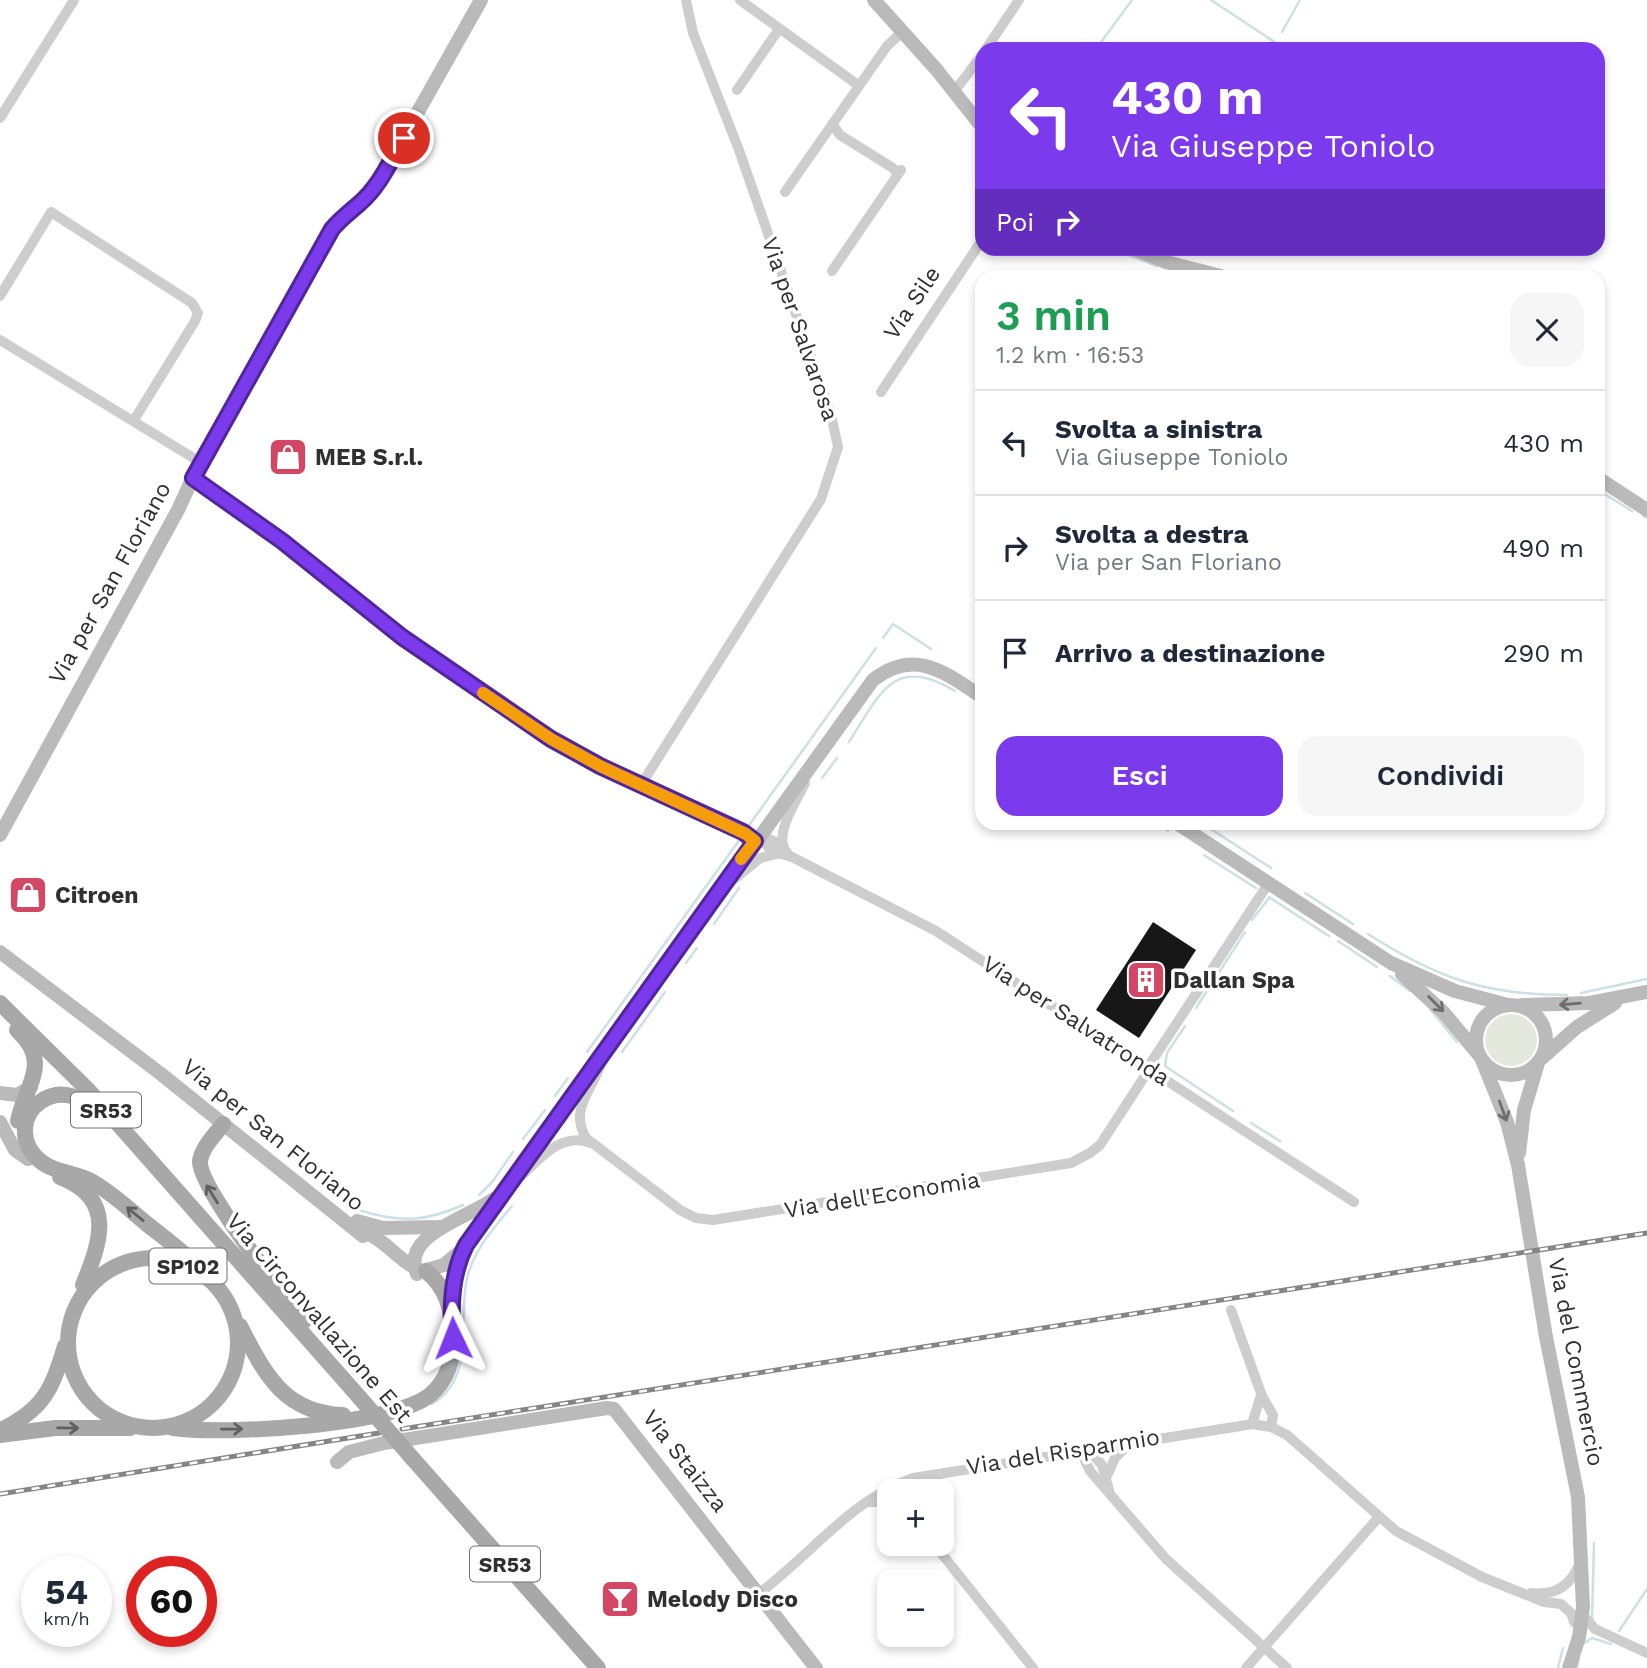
<!DOCTYPE html>
<html lang="it">
<head>
<meta charset="utf-8">
<style>
	body { margin:0; font-family:"Work Sans",sans-serif; background:#f6f6f7; color:#1f2937; height:100vh; display:flex; flex-direction:column; font-size:26px; white-space:nowrap }
	* { box-sizing:border-box; margin:0 }
	p { font-size:23px; color:#747a83 }
	.icon { flex:none; width:38px; height:38px; fill:none; stroke:currentColor; stroke-width:2; stroke-linecap:round; stroke-linejoin:round }
	.map { position:relative; flex:1; overflow:hidden }
	.sheet { position:absolute; left:975px; top:270px; width:630px; height:560px; display:flex; flex-direction:column; background:#fff; border-radius:21px; box-shadow:0 4px 10px #0003 }
	.sheet>* { flex:none }
	.banner { position:absolute; left:975px; top:42px; width:630px; height:214px; border-radius:21px; box-shadow:0 4px 10px #0003; background:#7c3aed; color:#fff; overflow:hidden }
	.buttons { position:absolute; left:877px; top:1479px; display:grid; gap:14px }
	.buttons a { display:grid; place-items:center; width:77px; height:77px; border-radius:14px; background:#fff; box-shadow:0 4px 10px #0003; font-size:35px }
	.speed { position:absolute; left:21px; top:1556px; display:flex; gap:14px; font-size:35px; font-weight:700; text-align:center }
	.speed>* { display:grid; place-content:center; width:91px; height:91px; border-radius:50%; background:#fff; box-shadow:0 4px 10px #0003; line-height:1 }
	.speed small { font-size:18px; font-weight:400 }
	.speed .limit { border:10px solid #d22; background:#fff; color:#111 }
	.pin { position:absolute; display:grid; place-items:center; width:60px; height:60px; color:#fff; margin:-30px; border:4px solid #fff; border-radius:50%; box-shadow:0 2px 7px #0007 }
	.me { position:absolute; width:77px; margin:-38px; rotate:358deg; stroke-linejoin:round; filter:drop-shadow(0 0 5px #0008) }
	.turn { display:flex; align-items:center; gap:24px; height:147px; padding:0 21px; font-size:32px }
	.turn .icon { width:91px; height:91px; stroke-width:2.5 }
	.turn b { display:block; font-size:49px; line-height:60px }
	.then { display:flex; align-items:center; height:66px; padding:0 21px; background:#0003; gap:14px; font-size:26px }
	.round { display:grid; place-items:center; flex:none; width:74px; height:74px; border-radius:21px; background:#f6f6f7 }
	.overview { display:flex; align-items:center; justify-content:space-between; height:119px; padding:0 21px }
	h1 { font-size:42px; font-weight:600; line-height:52px; color:#1e9e55 }
	.action { display:flex; gap:14px; margin-top:auto; padding:14px 21px }
	.action a { flex:1; height:80px; border-radius:21px; background:#7c3aed; color:#fff; font-size:28px; font-weight:600; line-height:80px; text-align:center }
	.action a+a { background:#f6f6f7; color:#1f2937 }
	ul { padding:0; list-style:none }
	li { display:flex; align-items:center; gap:21px; height:105px; padding:0 21px; border-top:2px solid #e0e1e3 }
	li div { flex:1 }
	li b { display:block; font-size:26px }
	li em { font-style:normal }
	.map>svg:first-child { display:block }
</style>
</head>
<body>
<div class="map">
<svg width="1647" height="1668" viewBox="0 0 1647 1668">
	<rect width="100%" height="100%" fill="#fff"/>
	<circle fill="#e5e9dd" cx="1511" cy="1040" r="26"/>
	<g fill="none" stroke-linecap="round" stroke-linejoin="round">
		<g stroke="#cce0e7" stroke-width="2.5">
			<polyline points="1211,0 1276,43"/>
			<polyline points="1282,32 1300,0"/>
			<polyline points="1096,49 1132,0"/>
			<polyline points="1111,248 1157,266"/>
			<polyline points="1598,490 1632,511"/>
			<polyline points="1643,516 1647,518"/>
			<polyline points="883,638 893,624 931,649"/>
			<polyline points="981,708 982,708"/>
			<path d="M849,742C880,694 893,654 955,691"/>
			<polyline points="822,778 837,758"/>
			<polyline points="1155,822 1168,831"/>
			<polyline points="1200,822 1271,868"/>
			<polyline points="747,828 876,648"/>
			<polyline points="1204,855 1256,888"/>
			<polyline points="1305,893 1353,924"/>
			<polyline points="1269,897 1329,936"/>
			<polyline points="1252,920 1269,898"/>
			<polyline points="714,924 739,888"/>
			<path d="M1368,934C1437,978 1484,995 1567,995"/>
			<polyline points="1338,941 1377,967"/>
			<polyline points="686,963 697,948"/>
			<polyline points="1390,976 1410,991"/>
			<polyline points="1581,993 1647,979"/>
			<polyline points="1196,1008 1245,932"/>
			<polyline points="1430,1009 1457,1042"/>
			<polyline points="1185,1026 1167,1053 1165,1066 1233,1111"/>
			<polyline points="587,1052 740,839"/>
			<polyline points="622,1052 665,992"/>
			<polyline points="555,1096 568,1078"/>
			<polyline points="1251,1123 1280,1141"/>
			<polyline points="523,1139 545,1110"/>
			<polyline points="479,1195 493,1181 513,1152"/>
			<path d="M359,1210C399,1223 425,1222 463,1205"/>
			<path d="M432,1404C478,1376 456,1318 468,1274C476,1248 494,1227 512,1206"/>
			<polyline points="1592,1620 1594,1543"/>
			<polyline points="1619,1631 1647,1589"/>
			<polyline points="1583,1644 1592,1638 1611,1644"/>
			<polyline points="1558,1668 1563,1648"/>
			<polyline points="1577,1668 1579,1658"/>
		</g>
	</g>
	<polygon fill="#171717" points="1153,922 1196,950 1139,1038 1096,1010"/>
	<g fill="none" stroke-linecap="round" stroke-linejoin="round">
		<g stroke="#cdcdcd" stroke-width="10">
			<polyline points="740,0 858,85"/>
			<polyline points="986,49 1019,0"/>
			<polyline points="737,90 779,29"/>
			<polyline points="954,92 982,55"/>
			<polyline points="0,118 74,0"/>
			<polyline points="832,124 840,135 893,168 898,174"/>
			<polyline points="785,192 887,46 902,32"/>
			<polyline points="832,271 901,170"/>
			<polyline points="0,296 51,212 192,303 198,313 195,321 134,420"/>
			<polyline points="0,340 200,462"/>
			<polyline points="881,392 982,240"/>
			<polyline points="193,478 282,541 402,637 551,739 600,766 745,833 755,841"/>
			<polyline points="641,785 821,499 838,447 831,415 739,150 693,33 686,0"/>
			<polyline points="759,835 771,851 792,857 936,931 1354,1202"/>
			<polyline points="759,835 776,842 784,851"/>
			<path d="M789,855C770,838 797,801 805,783"/>
			<polyline points="733,880 760,858 777,854"/>
			<path d="M601,1064C592,1091 569,1109 586,1138L680,1210L696,1218L713,1220L1071,1163L1090,1153L1100,1145L1150,1068"/>
			<polyline points="1148,1067 1268,884"/>
			<path d="M520,1177C539,1160 561,1131 590,1143"/>
			<polyline points="1231,1310 1262,1396 1273,1415 1271,1427"/>
			<polyline points="1252,1424 1261,1395"/>
			<polyline points="1088,1449 1102,1465 1109,1490"/>
			<polyline points="1080,1450 1090,1471 1166,1559 1287,1668"/>
			<polyline points="1107,1476 1115,1458 1130,1443"/>
			<polyline points="922,1491 940,1474"/>
			<polyline points="868,1502 889,1502"/>
			<polyline points="934,1544 1033,1668"/>
			<path d="M1531,1593C1554,1596 1570,1586 1579,1565"/>
			<path d="M758,1594C811,1555 850,1500 913,1478L1253,1424L1271,1427L1287,1435L1396,1531L1482,1577L1544,1602L1561,1604L1571,1613L1574,1622"/>
			<polyline points="1583,1615 1595,1629 1647,1653"/>
			<polyline points="1246,1668 1378,1518"/>
		</g>
		<g stroke="#bababa" stroke-width="14">
			<polyline points="874,0 936,69 982,127"/>
			<polyline points="1133,248 1166,262 1221,276"/>
			<polyline points="1598,478 1647,510"/>
			<polyline points="1175,822 1391,963 1455,991 1508,1005"/>
			<path d="M0,835L178,510L200,462L325,241C339,217 361,202 379,181L481,0"/>
			<polyline points="0,952 161,1074 363,1236"/>
			<polyline points="1402,974 1444,1013 1479,1055"/>
			<polyline points="1522,1005 1589,1003 1647,992"/>
			<circle cx="1511" cy="1040" r="35"/>
			<polyline points="1542,1058 1577,1027 1615,1003"/>
			<polyline points="1482,1060 1507,1122 1518,1165 1546,1337 1578,1497 1583,1607 1579,1637 1569,1668"/>
			<polyline points="0,1093 17,1095 31,1087"/>
			<polyline points="0,1122 15,1150 28,1159"/>
			<polyline points="1519,1153 1524,1110 1538,1063"/>
			<polyline points="357,1221 383,1228 441,1227"/>
			<path d="M357,1231C382,1233 399,1264 423,1271L444,1265L462,1250L873,680C915,647 945,673 982,697"/>
			<path d="M417,1274C400,1235 468,1218 494,1199"/>
			<polyline points="450,1312 456,1272 464,1250"/>
			<polyline points="337,1462 349,1452 384,1443 607,1408 614,1409 816,1668"/>
		</g>
		<g stroke="#a8a8a8" stroke-width="16">
			<polyline points="0,1003 89,1091 360,1398"/>
			<path d="M17,1030C53,1063 25,1085 18,1121"/>
			<path d="M97,1113C82,1097 61,1087 40,1102C21,1115 20,1142 37,1158C50,1172 74,1172 91,1181C111,1192 129,1209 147,1224C163,1237 182,1250 196,1266"/>
			<path d="M223,1124C215,1135 202,1147 200,1161C198,1186 284,1296 304,1321"/>
			<path d="M60,1177C117,1199 100,1243 83,1285"/>
			<circle cx="153" cy="1343" r="85"/>
			<path d="M240,1326C264,1372 283,1413 343,1415"/>
			<path d="M173,1428C224,1435 391,1426 430,1395C447,1381 454,1359 453,1338C452,1311 448,1289 426,1271"/>
			<path d="M1,1430C44,1409 52,1389 65,1346"/>
			<polyline points="0,1435 55,1428 130,1428"/>
			<polyline points="413,1459 598,1668"/>
		</g>
		<g stroke="#858585" stroke-width="5">
			<g id="rail">
				<polyline points="402,1429 1647,1233"/>
				<polyline points="0,1494 379,1433"/>
			</g>
		</g>
		<use href="#rail" stroke="#fff" stroke-width="2.5" stroke-dasharray="8" stroke-linecap="butt"/>
		<polyline stroke="#a8a8a8" stroke-width="16" points="360,1398 413,1459"/>
	</g>
	<defs><path id="oneway-shaft" d="M-6 0H5M1.5-3L5.5 0L1.5 3" fill="none" stroke-width="1.6" stroke-linecap="round" stroke-linejoin="round" transform="scale(1.75)"/></defs>
	<g stroke="#6e6e6e">
		<use href="#oneway-shaft" transform="translate(1436 1004) rotate(45)"/>
		<use href="#oneway-shaft" transform="translate(1570 1004) rotate(175)"/>
		<use href="#oneway-shaft" transform="translate(1503 1111) rotate(70)"/>
	</g>
	<g stroke="#606060">
		<use href="#oneway-shaft" transform="translate(212 1194) rotate(-122)"/>
		<use href="#oneway-shaft" transform="translate(135 1214) rotate(-141)"/>
		<use href="#oneway-shaft" transform="translate(68 1428) rotate(1)"/>
		<use href="#oneway-shaft" transform="translate(232 1429) rotate(-1)"/>
	</g>
	<g fill="none" stroke-linecap="round" stroke-linejoin="round">
		<g stroke="#51269a" stroke-width="18">
			<path id="route" d="M404,138C391,159 380,186 360,203C350,212 341,218 332,229L193,478L282,541L402,637L551,739L600,766L743,832L755,841L466,1245C451,1274 450,1307 453,1338"/>
		</g>
		<use href="#route" stroke="#7c3aed" stroke-width="12"/>
		<polyline stroke="#f59e0b" stroke-width="12" points="483,693 551,739 600,766 746,834 755,841 741,859"/>
	</g>
	<defs>
		<g id="shop-square" transform="scale(2.0125)"><rect x="-9" y="-9" width="18" height="18" rx="4" fill="#d34764" stroke="#fff"/><path d="M-5-2.5h2.3a2.7 3.5 0 0 1 5.4 0H5L5.5 6h-11ZM-1.5-2.5h3a1.5 2.3 0 0 0-3 0Z" fill="#fff"/></g>
		<g id="building-square" transform="scale(2.0125)"><rect x="-9" y="-9" width="18" height="18" rx="4" fill="#d34764" stroke="#fff"/><path d="M-4-6H4V6H1V3H-1V6H-4ZM-2.5-4.3h1.7v1.8h-1.7ZM.8-4.3h1.7v1.8H.8ZM-2.5-1h1.7V.8h-1.7ZM.8-1h1.7V.8H.8Z" fill="#fff"/></g>
		<g id="bar-square" transform="scale(2.0125)"><rect x="-9" y="-9" width="18" height="18" rx="4" fill="#d34764" stroke="#fff"/><path d="M-6-5H6L.8 .8V4.5H3.5V6h-7V4.5H-.8V.8Z" fill="#fff"/></g>
	</defs>
	<g fill-rule="evenodd">
		<use href="#shop-square" x="288" y="457"/>
		<use href="#shop-square" x="28" y="895"/>
		<use href="#building-square" x="1146" y="980"/>
		<use href="#bar-square" x="620" y="1599"/>
	</g>
	<g text-anchor="middle" dominant-baseline="central" stroke-width="7" stroke-linejoin="round" paint-order="stroke">
		<g fill="#fff" stroke="#6e6e6e" stroke-width="2">
			<rect x="71" y="1092.5" width="70" height="35" rx="5"/>
			<rect x="149.5" y="1248.5" width="77" height="35" rx="5"/>
			<rect x="470" y="1546.5" width="70" height="35" rx="5"/>
		</g>
		<g font-size="21" font-weight="bold" fill="#303030">
			<text x="106" y="1110">SR53</text>
			<text x="188" y="1266">SP102</text>
			<text x="505" y="1564">SR53</text>
		</g>
		<g font-size="23" fill="#303030" stroke="#fff">
			<text transform="translate(912 303) rotate(-56)">Via Sile</text>
			<text transform="translate(800 329) rotate(71)">Via per Salvarosa</text>
			<text transform="translate(110 583) rotate(-61)">Via per San Floriano</text>
			<text transform="translate(1076 1021) rotate(33)">Via per Salvatronda</text>
			<text transform="translate(273 1135) rotate(39)">Via per San Floriano</text>
			<text transform="translate(882 1195) rotate(-9)">Via dell'Economia</text>
			<text transform="translate(319 1318) rotate(49)">Via Circonvallazione Est</text>
			<text transform="translate(1576 1362) rotate(79)">Via del Commercio</text>
			<text transform="translate(1063 1452) rotate(-9)">Via del Risparmio</text>
			<text transform="translate(685 1461) rotate(52)">Via Staizza</text>
		</g>
		<g font-size="23" font-weight="bold" fill="#303030" stroke="#fff" text-anchor="start">
			<text x="315" y="457">MEB S.r.l.</text>
			<text x="55" y="895">Citroen</text>
			<text x="1173" y="980">Dallan Spa</text>
			<text x="647" y="1599">Melody Disco</text>
		</g>
	</g>
</svg>
<div class="buttons">
<a>+</a>
<a>−</a>
</div>
<div class="speed"><div>54<small>km/h</small></div><div class="limit">60</div></div>
<div class="pin" style="left:404px;top:138px;background:#d93025"><svg class="icon" aria-label="arrive" viewBox="0 0 24 24"><path d="M6 21V4h12l-3 4 3 4H6"/></svg></div>
<svg class="me" style="left:453px;top:1338px" viewBox="-20 -20 40 40"><path d="M0-17L14 15 0 8-14 15z" fill="#7c3aed" stroke="#fff" stroke-width="4"/></svg>
<div class="banner">
<div class="turn"><svg class="icon" aria-label="left" viewBox="0 0 24 24"><path d="M17 20v-9H6M10 6l-5 5 5 5"/></svg><div><b>430 m</b>Via Giuseppe Toniolo</div></div>
<div class="then">Poi<svg class="icon" aria-label="right" viewBox="0 0 24 24"><path d="M7 20v-9h11M14 6l5 5-5 5"/></svg></div>
</div>
<section class="sheet">
<div class="overview"><div><h1>3 min</h1><p>1.2 km · 16:53</p></div><a class="round"><svg class="icon" aria-label="close" viewBox="0 0 24 24"><path d="M6 6l12 12M18 6L6 18"/></svg></a></div>
<ul>
<li><svg class="icon" aria-label="left" viewBox="0 0 24 24"><path d="M17 20v-9H6M10 6l-5 5 5 5"/></svg><div><b>Svolta a sinistra</b><p>Via Giuseppe Toniolo</p></div><em>430 m</em></li>
<li><svg class="icon" aria-label="right" viewBox="0 0 24 24"><path d="M7 20v-9h11M14 6l5 5-5 5"/></svg><div><b>Svolta a destra</b><p>Via per San Floriano</p></div><em>490 m</em></li>
<li><svg class="icon" aria-label="arrive" viewBox="0 0 24 24"><path d="M6 21V4h12l-3 4 3 4H6"/></svg><div><b>Arrivo a destinazione</b></div><em>290 m</em></li>
</ul>
<div class="action"><a>Esci</a><a>Condividi</a></div>
</section>
</div>
</body>
</html>
